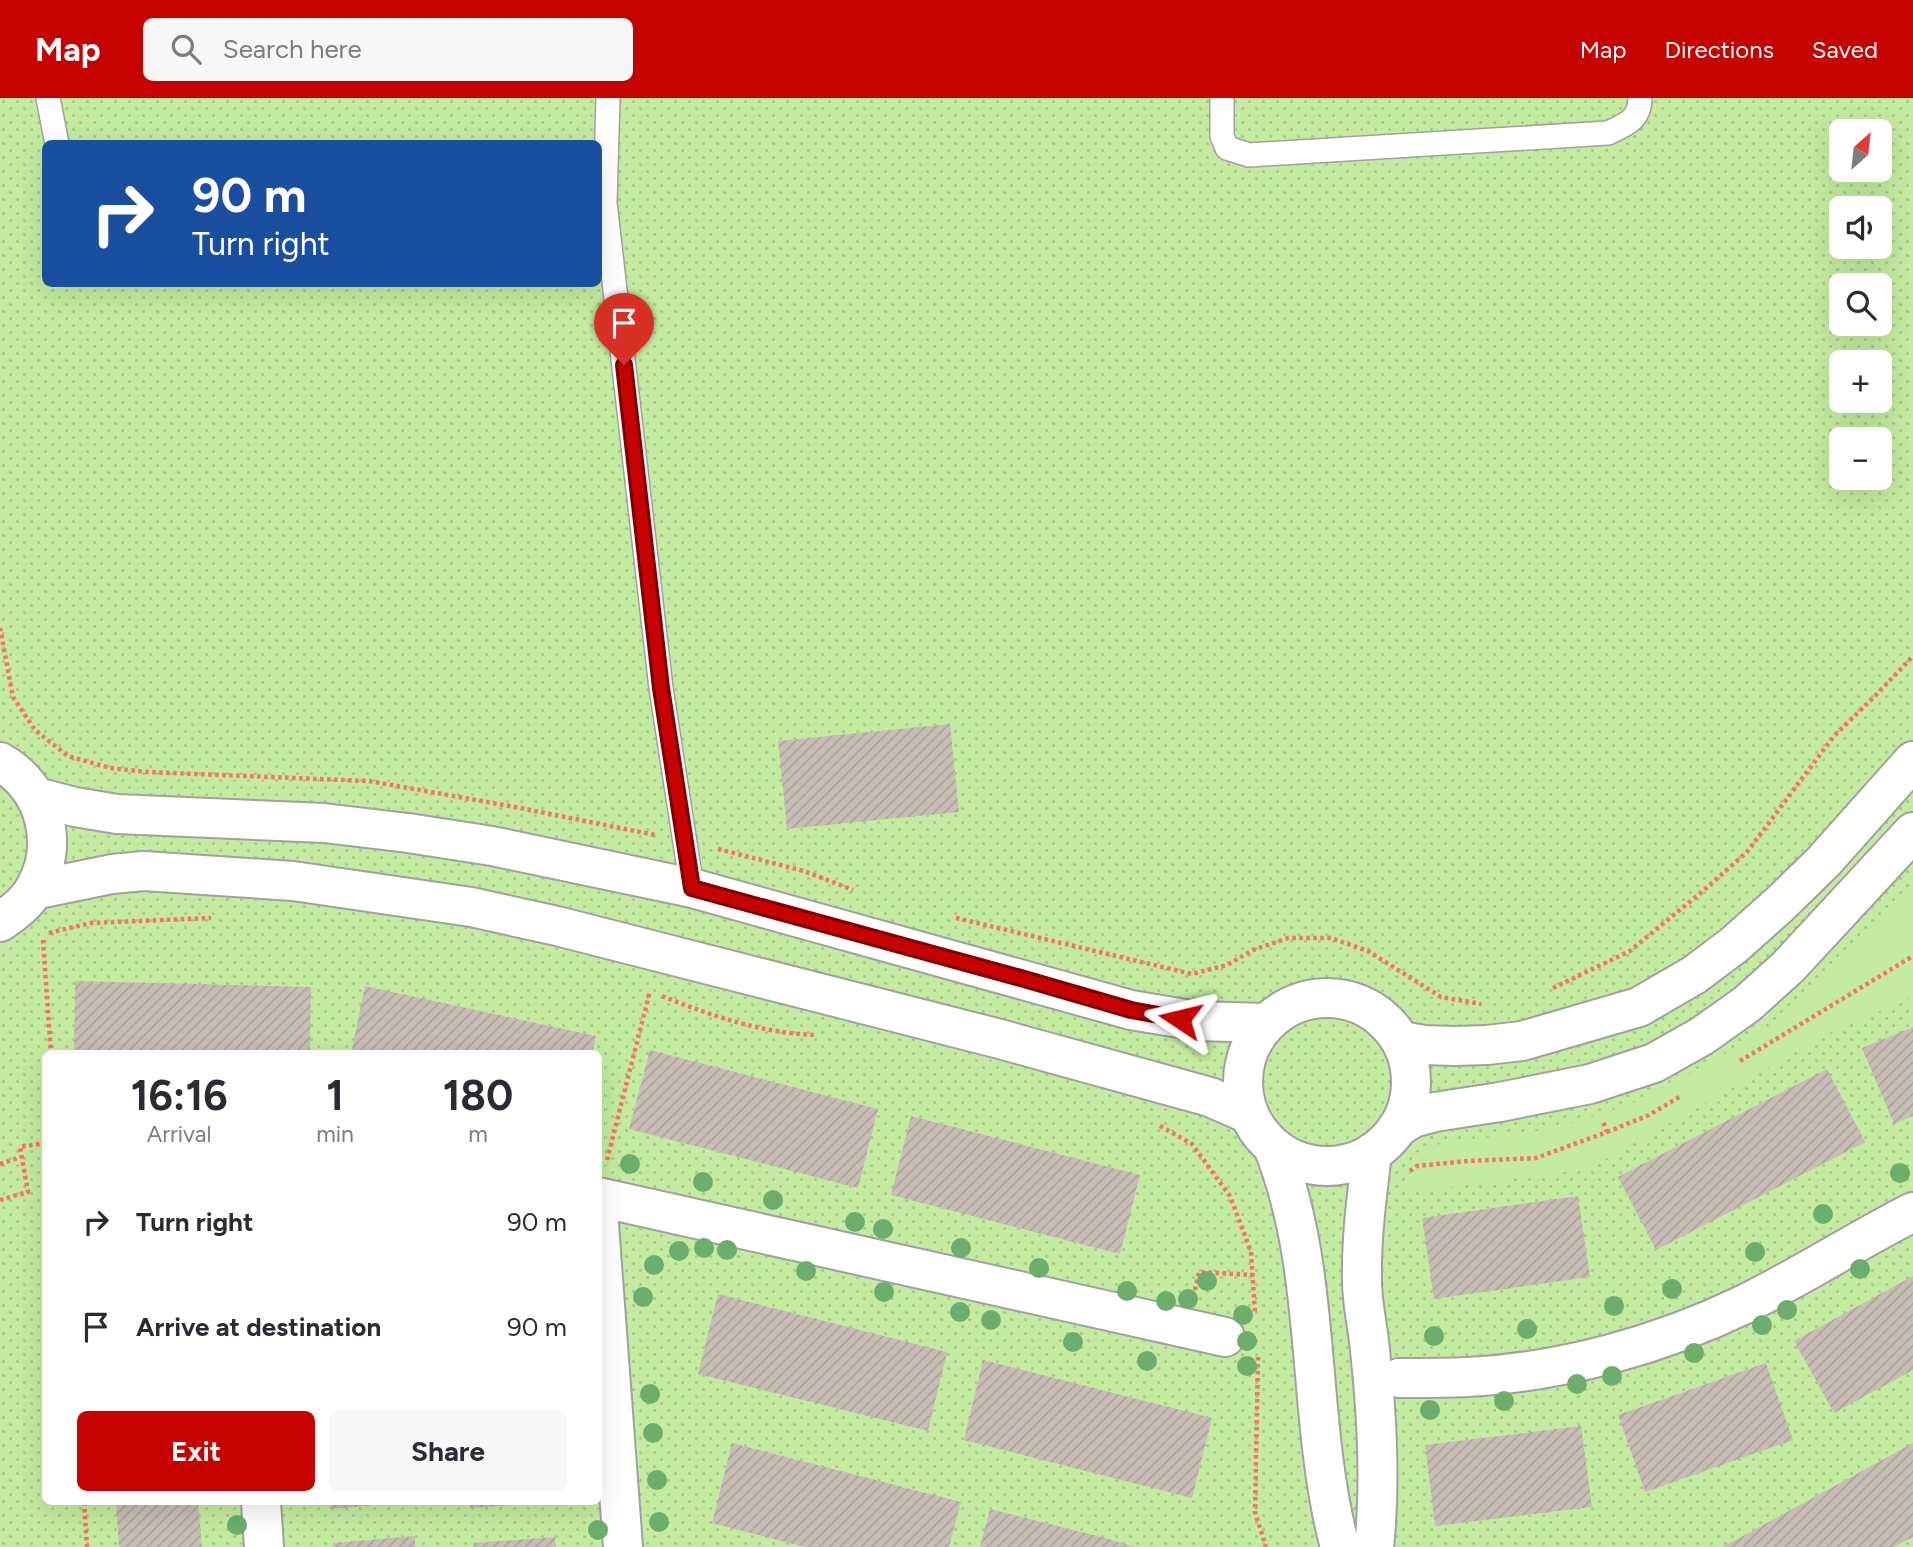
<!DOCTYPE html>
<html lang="en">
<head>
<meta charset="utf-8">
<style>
	body { margin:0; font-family:Figtree,sans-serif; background:#f7f7f7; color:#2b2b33; height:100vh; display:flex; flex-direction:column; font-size:26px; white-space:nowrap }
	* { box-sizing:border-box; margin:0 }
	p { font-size:23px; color:#7c7c81 }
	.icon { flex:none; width:38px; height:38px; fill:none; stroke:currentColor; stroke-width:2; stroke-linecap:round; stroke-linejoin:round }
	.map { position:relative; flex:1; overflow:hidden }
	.details { position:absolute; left:42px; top:952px; width:560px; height:455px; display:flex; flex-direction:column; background:#fff; border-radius:10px; box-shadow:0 7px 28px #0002 }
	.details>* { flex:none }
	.top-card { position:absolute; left:42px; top:42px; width:560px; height:147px; border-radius:10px; box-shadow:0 7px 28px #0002; background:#1a4fa0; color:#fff; overflow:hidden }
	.needle { width:46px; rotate:27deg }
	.fabs { position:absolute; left:1829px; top:21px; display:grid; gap:14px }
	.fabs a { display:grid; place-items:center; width:63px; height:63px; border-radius:10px; background:#fff; box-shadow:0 7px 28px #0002; font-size:35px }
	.pin { position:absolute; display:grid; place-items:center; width:60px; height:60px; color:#fff; margin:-72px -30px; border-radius:50% 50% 50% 0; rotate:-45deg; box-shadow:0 0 7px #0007 }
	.pin .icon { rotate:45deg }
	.me { position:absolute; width:77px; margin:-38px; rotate:280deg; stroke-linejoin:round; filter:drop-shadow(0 0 5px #0008) }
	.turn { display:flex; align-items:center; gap:24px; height:147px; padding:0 35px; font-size:32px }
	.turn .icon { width:91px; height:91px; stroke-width:2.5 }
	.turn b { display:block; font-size:49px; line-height:60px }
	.eta { display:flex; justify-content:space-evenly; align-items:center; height:119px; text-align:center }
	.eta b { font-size:42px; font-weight:700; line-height:49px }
	.cta { display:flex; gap:14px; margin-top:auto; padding:14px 35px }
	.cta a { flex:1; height:80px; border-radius:10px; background:#c50200; color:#fff; font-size:28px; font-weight:700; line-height:80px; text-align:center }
	.cta a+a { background:#f7f7f7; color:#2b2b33 }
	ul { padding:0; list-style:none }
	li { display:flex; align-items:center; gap:21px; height:105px; padding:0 35px }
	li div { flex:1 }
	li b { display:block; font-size:26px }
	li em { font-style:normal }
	header { display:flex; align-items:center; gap:42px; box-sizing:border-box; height:98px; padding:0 35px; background:#c50200; color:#fff }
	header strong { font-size:33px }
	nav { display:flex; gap:38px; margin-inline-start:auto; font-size:24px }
	.search { width:490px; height:63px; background:#f7f7f7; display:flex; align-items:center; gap:18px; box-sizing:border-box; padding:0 24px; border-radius:10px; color:#7c7c81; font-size:26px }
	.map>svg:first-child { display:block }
</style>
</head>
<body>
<header>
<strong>Map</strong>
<div class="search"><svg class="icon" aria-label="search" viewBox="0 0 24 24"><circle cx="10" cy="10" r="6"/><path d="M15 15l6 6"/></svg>Search here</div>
<nav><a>Map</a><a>Directions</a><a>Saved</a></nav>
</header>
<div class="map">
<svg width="1913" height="1449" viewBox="0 0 1913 1449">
	<defs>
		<pattern id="grass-dots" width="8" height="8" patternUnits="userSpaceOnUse" patternTransform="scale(1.75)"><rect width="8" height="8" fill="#c4eca0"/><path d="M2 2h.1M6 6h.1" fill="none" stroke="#a8ca89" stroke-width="1.8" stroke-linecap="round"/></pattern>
		<pattern id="building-hatch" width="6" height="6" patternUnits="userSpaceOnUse" patternTransform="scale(1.75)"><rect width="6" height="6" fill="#c9beb5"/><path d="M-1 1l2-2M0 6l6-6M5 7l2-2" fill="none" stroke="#aca39b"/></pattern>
	</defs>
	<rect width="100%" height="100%" fill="#ede9df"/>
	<path fill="url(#grass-dots)" fill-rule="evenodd" d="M0,0H1913V1449H0ZM1841,33H1880V72H1841ZM46,46H598V186H46ZM1841,110H1880V149H1841ZM1841,187H1880V226H1841ZM1841,264H1880V303H1841ZM1841,341H1880V380H1841ZM46,956H598V1404H46Z"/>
	<polygon fill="#c4eca0" points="1913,786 1913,898 1832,934 1588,1071 1408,1095 1412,1065 1416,1055 1434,1047 1552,1031 1631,1006 1706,968 1768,928 1853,850"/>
	<g fill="url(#building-hatch)">
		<polygon points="950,626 959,714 787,731 778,643"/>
		<polygon points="75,883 311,889 310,956 74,956"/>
		<polygon points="365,888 596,938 592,956 351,956"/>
		<polygon points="1913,929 1913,1018 1894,1026 1862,950"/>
		<polygon points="650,952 878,1011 858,1090 629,1031"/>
		<polygon points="1827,971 1865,1044 1656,1152 1618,1079"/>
		<polygon points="911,1018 1140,1077 1120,1156 891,1097"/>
		<polygon points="1578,1098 1590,1179 1434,1201 1422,1120"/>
		<polygon points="1913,1178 1913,1272 1834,1315 1794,1243"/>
		<polygon points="718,1196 947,1254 928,1333 698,1276"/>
		<polygon points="983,1262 1212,1320 1192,1400 964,1342"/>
		<polygon points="1766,1265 1793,1342 1645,1394 1618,1317"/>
		<polygon points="1581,1328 1592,1409 1435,1428 1425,1347"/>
		<polygon points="732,1345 961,1404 949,1449 805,1449 712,1425"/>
		<polygon points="1913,1345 1913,1439 1894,1449 1723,1449"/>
		<polygon points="116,1404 198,1404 202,1449 119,1449"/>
		<polygon points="330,1404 398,1404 398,1405 330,1411"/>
		<polygon points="470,1404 528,1404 528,1406 470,1410"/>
		<polygon points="990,1411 1105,1440 1135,1449 980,1449"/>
		<polygon points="415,1438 415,1449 333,1449 333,1445"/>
		<polygon points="555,1439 556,1449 474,1449 473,1445"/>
	</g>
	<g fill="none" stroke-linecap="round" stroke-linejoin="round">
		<g stroke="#a1a1a1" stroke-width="26">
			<g id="service">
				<polyline points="48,0 57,46"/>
				<polyline points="608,0 605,105 661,590 692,790"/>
				<path d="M1222,0V38L1227,50L1249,57L1608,35C1625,27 1640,22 1640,0"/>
			</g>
		</g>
		<g stroke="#a1a1a1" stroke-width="42">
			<g id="minor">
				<path d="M1273,1049C1324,1176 1305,1318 1340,1449"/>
				<path d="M1372,1055C1367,1097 1361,1140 1362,1183C1362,1206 1368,1229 1370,1252C1377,1317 1381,1384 1374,1449"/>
				<polyline points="598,1099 1225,1239"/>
				<polyline points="598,1113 623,1449"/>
				<path d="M1399,1280C1422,1280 1445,1280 1468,1279C1563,1274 1660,1247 1745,1206C1802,1178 1856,1143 1913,1114"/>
				<polyline points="261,1404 264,1449"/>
			</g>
		</g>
		<g stroke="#a1a1a1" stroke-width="42">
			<g id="tertiary">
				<path d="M0,664C45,689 60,746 35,790C27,805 13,815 0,824"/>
				<polyline points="36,699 75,709 117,716 324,725 408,735 492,748 692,790 1131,912 1197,923 1265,925"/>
				<polyline points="34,792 112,776 144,773 293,783 471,809 557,828 1000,941 1210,999 1249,1016"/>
				<circle cx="1327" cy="984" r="84"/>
				<polyline points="1401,943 1424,947 1454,948 1487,947 1522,943 1639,909 1694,877 1734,847 1780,806 1824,763 1913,663"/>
				<polyline points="1397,1030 1413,1020 1435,1014 1500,1004 1590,986 1654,965 1702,938 1747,906 1788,869 1913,734"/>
			</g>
		</g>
		<g stroke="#ff705e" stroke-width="4.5" stroke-dasharray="3.5 3.5" stroke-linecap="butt">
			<polyline points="0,530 13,599 35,632 68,658 110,670 147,674 369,683 515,709 655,737"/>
			<polyline points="718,751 804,773 853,792"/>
			<polyline points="956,820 1192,876 1227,867 1253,852 1288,840 1331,840 1368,853 1441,899 1481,906"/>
			<polyline points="49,835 90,825 211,820"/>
			<polyline points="43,842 51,956"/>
			<polyline points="1553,890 1630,853 1704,792 1747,754 1834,638 1876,597 1913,558"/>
			<path d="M662,898C712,918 762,935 815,937"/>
			<polyline points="1740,963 1913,858"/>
			<polyline points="1160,1028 1192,1046 1230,1098 1251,1154 1255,1215"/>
			<polyline points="1607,1034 1649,1017 1681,998"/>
			<polyline points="607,1062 650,893"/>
			<polyline points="0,1066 21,1059"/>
			<polyline points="1410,1073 1417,1068 1468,1063 1536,1060 1607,1034 1603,1023"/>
			<polyline points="0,1102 28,1094 20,1049 46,1045"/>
			<polyline points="1195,1192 1199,1174 1253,1177"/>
			<polyline points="1258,1259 1255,1414 1266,1449"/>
			<polyline points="84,1404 87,1449"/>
		</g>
		<use href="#service" stroke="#fff" stroke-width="23"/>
		<use href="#minor" stroke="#fff" stroke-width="38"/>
		<use href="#tertiary" stroke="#fff" stroke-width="38"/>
	</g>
	<g fill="#6dae6d">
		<circle cx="630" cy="1066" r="10"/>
		<circle cx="1900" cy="1075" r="10"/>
		<circle cx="703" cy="1084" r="10"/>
		<circle cx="773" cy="1102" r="10"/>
		<circle cx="1823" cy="1116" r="10"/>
		<circle cx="855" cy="1124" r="10"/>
		<circle cx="883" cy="1131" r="10"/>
		<circle cx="704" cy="1150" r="10"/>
		<circle cx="961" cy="1150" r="10"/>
		<circle cx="727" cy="1152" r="10"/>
		<circle cx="679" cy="1153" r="10"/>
		<circle cx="1755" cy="1154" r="10"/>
		<circle cx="654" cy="1167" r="10"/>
		<circle cx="1039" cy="1170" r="10"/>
		<circle cx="1860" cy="1171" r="10"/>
		<circle cx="806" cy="1173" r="10"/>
		<circle cx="1207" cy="1183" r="10"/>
		<circle cx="1672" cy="1191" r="10"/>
		<circle cx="1127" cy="1193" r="10"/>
		<circle cx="884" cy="1194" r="10"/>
		<circle cx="643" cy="1199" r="10"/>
		<circle cx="1188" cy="1201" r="10"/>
		<circle cx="1166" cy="1203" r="10"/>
		<circle cx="1614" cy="1208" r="10"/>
		<circle cx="1787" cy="1212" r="10"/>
		<circle cx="960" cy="1214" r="10"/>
		<circle cx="1243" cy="1217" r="10"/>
		<circle cx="991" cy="1222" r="10"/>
		<circle cx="1762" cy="1227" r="10"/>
		<circle cx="1527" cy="1231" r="10"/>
		<circle cx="1434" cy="1238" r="10"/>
		<circle cx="1247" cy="1243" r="10"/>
		<circle cx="1073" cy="1244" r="10"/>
		<circle cx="1694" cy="1255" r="10"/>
		<circle cx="1147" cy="1263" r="10"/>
		<circle cx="1247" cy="1268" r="10"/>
		<circle cx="1612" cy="1278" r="10"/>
		<circle cx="1577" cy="1286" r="10"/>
		<circle cx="650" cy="1296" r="10"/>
		<circle cx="1504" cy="1303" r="10"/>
		<circle cx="1430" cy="1312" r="10"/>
		<circle cx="653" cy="1335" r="10"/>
		<circle cx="657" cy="1382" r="10"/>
		<circle cx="659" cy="1424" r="10"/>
		<circle cx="237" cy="1427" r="10"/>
		<circle cx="598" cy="1432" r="10"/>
	</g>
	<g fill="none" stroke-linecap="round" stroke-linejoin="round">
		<g stroke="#800100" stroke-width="18">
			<polyline id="route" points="624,267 661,590 692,790 1017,879 1131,912 1180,921"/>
		</g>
		<use href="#route" stroke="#c50200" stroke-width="12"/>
	</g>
</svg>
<div class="fabs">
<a><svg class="needle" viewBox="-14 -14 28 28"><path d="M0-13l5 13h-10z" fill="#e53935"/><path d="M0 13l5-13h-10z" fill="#7c7c81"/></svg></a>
<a><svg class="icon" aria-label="sound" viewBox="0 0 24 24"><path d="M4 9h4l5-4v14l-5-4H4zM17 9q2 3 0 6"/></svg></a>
<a><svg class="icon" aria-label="search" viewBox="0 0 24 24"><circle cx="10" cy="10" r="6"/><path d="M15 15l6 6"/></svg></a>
<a>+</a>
<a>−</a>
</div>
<div class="pin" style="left:624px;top:267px;background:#d93025"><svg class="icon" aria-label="arrive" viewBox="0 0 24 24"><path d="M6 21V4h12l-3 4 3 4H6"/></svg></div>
<svg class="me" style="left:1180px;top:921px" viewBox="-20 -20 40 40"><path d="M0-17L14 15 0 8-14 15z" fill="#c50200" stroke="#fff" stroke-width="4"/></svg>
<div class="top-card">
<div class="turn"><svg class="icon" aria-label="right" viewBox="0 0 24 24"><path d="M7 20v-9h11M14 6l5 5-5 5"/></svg><div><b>90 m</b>Turn right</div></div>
</div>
<section class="details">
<div class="eta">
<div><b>16:16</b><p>Arrival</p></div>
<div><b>1</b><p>min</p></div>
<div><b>180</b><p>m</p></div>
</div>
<ul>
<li><svg class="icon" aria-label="right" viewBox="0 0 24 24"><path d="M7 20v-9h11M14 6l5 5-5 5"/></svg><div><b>Turn right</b></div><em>90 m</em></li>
<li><svg class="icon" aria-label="arrive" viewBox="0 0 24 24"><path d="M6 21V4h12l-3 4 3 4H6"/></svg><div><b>Arrive at destination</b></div><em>90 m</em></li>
</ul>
<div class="cta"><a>Exit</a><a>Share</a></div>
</section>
</div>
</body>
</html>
